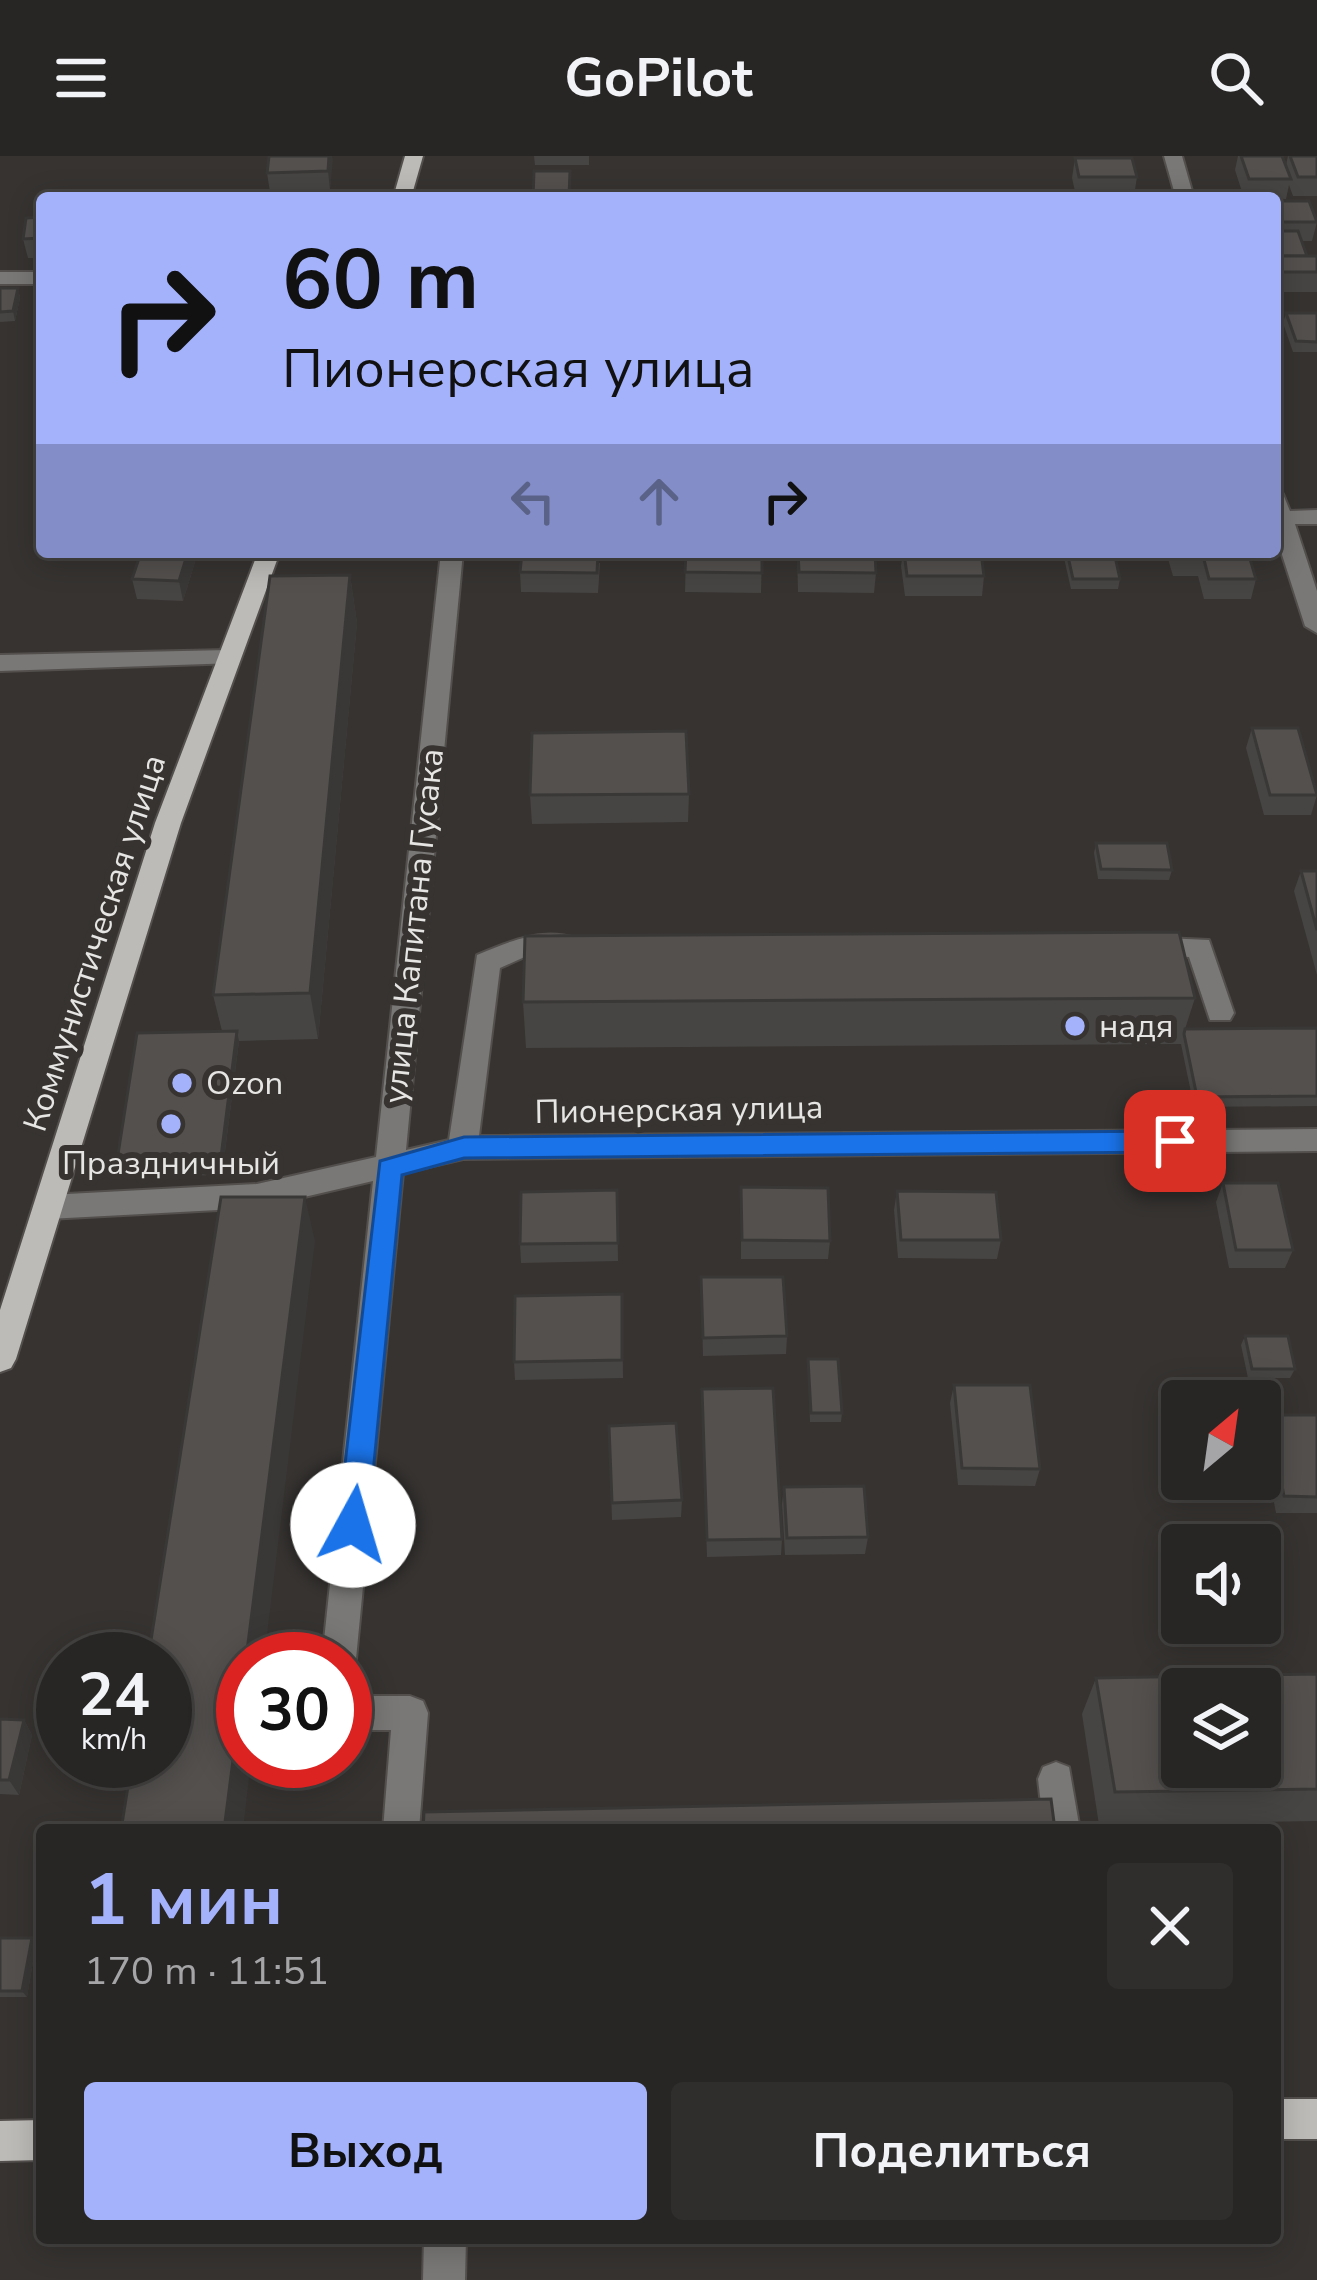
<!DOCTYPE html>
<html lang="ru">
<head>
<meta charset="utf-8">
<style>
	body { margin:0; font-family:"Nunito Sans",sans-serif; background:#302e2d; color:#f1f3f6; height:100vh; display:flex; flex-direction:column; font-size:45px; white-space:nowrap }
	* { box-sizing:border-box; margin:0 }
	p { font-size:39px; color:#a5a5a7 }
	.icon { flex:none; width:66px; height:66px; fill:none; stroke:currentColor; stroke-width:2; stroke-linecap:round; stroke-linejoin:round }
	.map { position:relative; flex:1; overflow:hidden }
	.details { position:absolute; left:36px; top:1668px; width:1245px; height:420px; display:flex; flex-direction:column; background:#282625; border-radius:12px; box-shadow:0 6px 30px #0003,0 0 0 3px #444342 }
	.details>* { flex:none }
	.top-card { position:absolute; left:36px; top:36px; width:1245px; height:366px; border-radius:12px; box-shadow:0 6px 30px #0003,0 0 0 3px #444342; background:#a4b2fc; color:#111; overflow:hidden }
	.needle { width:78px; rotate:29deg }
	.tools { position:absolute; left:1161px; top:1224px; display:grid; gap:24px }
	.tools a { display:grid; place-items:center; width:120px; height:120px; border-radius:12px; background:#282625; box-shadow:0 6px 30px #0003,0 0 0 3px #444342; font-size:60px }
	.speed { position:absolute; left:36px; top:1476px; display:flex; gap:24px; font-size:60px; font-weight:700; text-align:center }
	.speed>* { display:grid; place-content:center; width:156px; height:156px; border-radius:50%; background:#282625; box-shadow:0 6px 30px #0003,0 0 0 3px #444342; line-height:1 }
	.speed small { font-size:30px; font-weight:400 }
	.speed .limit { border:18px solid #d22; background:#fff; color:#111 }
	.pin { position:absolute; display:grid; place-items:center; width:102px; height:102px; color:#fff; margin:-51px; border-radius:24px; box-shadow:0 6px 18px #0006 }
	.me { position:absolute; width:132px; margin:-66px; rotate:6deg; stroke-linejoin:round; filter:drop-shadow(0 0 9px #0008) }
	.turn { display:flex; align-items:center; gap:42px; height:252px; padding:0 48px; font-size:54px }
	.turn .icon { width:156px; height:156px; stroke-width:2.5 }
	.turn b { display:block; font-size:84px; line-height:102px }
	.lanes { display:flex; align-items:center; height:114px; padding:0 48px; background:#0003; justify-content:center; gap:60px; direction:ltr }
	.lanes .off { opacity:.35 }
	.round { display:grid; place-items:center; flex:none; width:126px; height:126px; border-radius:12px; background:#302e2d }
	.summary { display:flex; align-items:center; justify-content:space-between; height:204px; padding:0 48px }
	h1 { font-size:72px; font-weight:700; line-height:90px; color:#a4b2fc }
	.cta { display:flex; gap:24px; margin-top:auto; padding:24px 48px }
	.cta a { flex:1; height:138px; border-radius:12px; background:#a4b2fc; color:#111; font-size:48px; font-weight:700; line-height:138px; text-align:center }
	.cta a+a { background:#302e2d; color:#f1f3f6 }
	header { display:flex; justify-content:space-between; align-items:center; height:156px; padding:0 48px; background:#282625; font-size:54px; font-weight:700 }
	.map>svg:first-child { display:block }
</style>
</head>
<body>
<header><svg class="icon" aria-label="menu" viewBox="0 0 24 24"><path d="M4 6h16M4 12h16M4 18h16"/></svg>GoPilot<svg class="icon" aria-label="search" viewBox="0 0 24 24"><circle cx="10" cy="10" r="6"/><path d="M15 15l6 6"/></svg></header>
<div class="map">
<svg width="1317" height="2124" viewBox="0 0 1317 2124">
	<rect width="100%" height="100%" fill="#363331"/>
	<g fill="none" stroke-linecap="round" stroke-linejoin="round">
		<g stroke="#524f4d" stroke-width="4">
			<g id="minor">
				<polygon points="1164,0 1182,0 1194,42 1176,42"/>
				<rect x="0" y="116" width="42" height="12"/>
				<polygon points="1275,336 1283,338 1290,355 1317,354 1317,368 1295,368 1317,435 1317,477 1305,470 1275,377"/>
				<path d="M441,396H463L406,994L449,984L477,799C510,785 540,772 576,782L580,789L576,796L529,799L500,812L479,980L1317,973V995L463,1003L403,1017L356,1503L345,1517V1503H322L373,1025L257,1052L48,1063L37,1059L33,1051L37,1043L48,1039L257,1028L376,1001Z"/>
				<polygon points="228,494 240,502 236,507 0,515 0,499"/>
				<polygon points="1142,781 1209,784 1234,857 1230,864 1210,864 1189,801 1132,798 1128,791"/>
				<polygon points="345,1540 410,1540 423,1545 428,1557 419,1674 383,1674 391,1574 345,1574"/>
				<polygon points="1056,1606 1069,1611 1080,1674 1044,1674 1038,1623 1043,1611"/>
				<polygon points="424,2082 466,2082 465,2124 423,2124"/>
			</g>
		</g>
		<g stroke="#524f4d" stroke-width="4">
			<g id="major">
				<polygon points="405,0 423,0 411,42 393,42"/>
				<polygon points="258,396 280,396 181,667 16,1203 11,1212 0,1216 0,1154 155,667"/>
				<rect x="1275" y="1943" width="42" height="40"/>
				<polygon points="42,1964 42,2004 0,2005 0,1965"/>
			</g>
		</g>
		<use href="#minor" fill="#797876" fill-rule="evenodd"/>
		<use href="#major" fill="#bdbbb8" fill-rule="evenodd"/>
	</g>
	<g fill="#474543">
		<polygon points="269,0 332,0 330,34 270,36 267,17"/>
		<polygon points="534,0 589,0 589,9 535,9"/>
		<polygon points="1238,0 1282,0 1286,9 1288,0 1317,0 1317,40 1293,40 1289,29 1286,43 1244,42 1235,14"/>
		<polygon points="1075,2 1137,21 1134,40 1076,40 1072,22"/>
		<polygon points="1275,45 1317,66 1312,85 1301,85 1306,100 1317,100 1317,136 1275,136"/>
		<polygon points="42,61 42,102 28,102 23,83"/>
		<polygon points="0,132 18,132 20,142 15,165 0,166"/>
		<polygon points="1286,157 1317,157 1317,196 1293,196 1283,167"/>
		<polygon points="141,396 198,396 183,445 137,443 132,423"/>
		<polygon points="686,396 762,396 761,437 685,436"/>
		<polygon points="797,396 875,396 876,417 874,437 798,436"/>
		<polygon points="903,396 981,396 984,420 982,440 905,440 901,410"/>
		<polygon points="1065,396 1114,396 1120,423 1118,433 1071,433 1064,402"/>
		<polygon points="1166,396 1248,396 1256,423 1251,443 1204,443 1198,420 1173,420"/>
		<polygon points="600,407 598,437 521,436 520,416"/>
		<polygon points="350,419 357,467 318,883 239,885 222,1019 119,1021 116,1011 222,875 213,839"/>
		<polygon points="1252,572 1317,639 1311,659 1264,659 1246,592"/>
		<polygon points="689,638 688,666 532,668 530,639"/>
		<polygon points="1096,687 1172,714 1169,724 1098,723 1094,697"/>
		<polygon points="1301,715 1317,715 1317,819 1294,735"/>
		<polygon points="1195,842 1185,873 1317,872 1317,950 1194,951 1181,888 526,892 523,846"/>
		<polygon points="1223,1027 1293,1094 1285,1112 1229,1112 1216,1046"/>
		<polygon points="741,1031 830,1085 828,1103 741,1103"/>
		<polygon points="617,1034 618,1105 521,1107 520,1088"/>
		<polygon points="897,1035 1001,1084 997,1103 898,1102 894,1054"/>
		<polygon points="701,1121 787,1180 786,1198 703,1200"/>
		<polygon points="622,1138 623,1222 515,1224 514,1206"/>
		<polygon points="1245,1180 1295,1213 1290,1222 1248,1222 1241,1189"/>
		<polygon points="808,1203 842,1257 841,1266 810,1266"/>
		<polygon points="954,1229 1040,1313 1035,1330 958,1329 950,1247"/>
		<polygon points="702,1233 782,1383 781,1399 707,1401"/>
		<polygon points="1268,1259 1317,1259 1317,1357 1276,1357 1261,1276"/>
		<polygon points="609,1270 682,1344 681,1361 612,1364"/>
		<polygon points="784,1331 868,1381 865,1398 785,1399 782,1348"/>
		<polygon points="1317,1518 1317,1665 1099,1669 1082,1558 1096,1522"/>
		<polygon points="0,1563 24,1564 32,1579 19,1639 0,1638"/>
		<polygon points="0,1782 32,1782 36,1788 27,1841 0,1841"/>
	</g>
	<g fill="#3a3837">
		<polygon points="329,0 332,0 333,4 330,34 328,15"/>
		<polygon points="18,132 20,142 15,165 13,155"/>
		<polygon points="188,396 198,396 183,445 179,425"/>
		<polygon points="350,419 357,467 318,883 310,837"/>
		<polygon points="237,875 239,885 222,1019 220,1009"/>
		<polygon points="305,1041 315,1085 264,1503 246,1503"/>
		<polygon points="243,1527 243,1605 251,1605 243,1674 224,1674"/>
		<polygon points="24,1564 32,1579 19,1639 9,1624"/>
		<polygon points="32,1782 36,1788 27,1841 22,1835"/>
	</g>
	<g fill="#53504e" stroke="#3a3837" stroke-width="3" fill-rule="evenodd">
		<polygon points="269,0 329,0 328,15 267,17"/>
		<polygon points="1241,0 1282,0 1291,23 1249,23"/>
		<polygon points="1290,0 1317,0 1317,21 1298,21"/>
		<polygon points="1075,2 1132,2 1137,21 1079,21"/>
		<polygon points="534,15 570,15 569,42 533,42"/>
		<polygon points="1275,45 1309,45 1317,66 1275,66"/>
		<polygon points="42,61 42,82 23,83 26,62"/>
		<polygon points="1275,75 1298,75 1307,100 1275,100"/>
		<rect x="1275" y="100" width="42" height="16"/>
		<polygon points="0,132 18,132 13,155 0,156"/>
		<polygon points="1286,157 1317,157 1317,186 1296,185"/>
		<polygon points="141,396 188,396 179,425 132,423"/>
		<polygon points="522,396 598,396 597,417 520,416"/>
		<polygon points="686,396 762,396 762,417 685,416"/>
		<polygon points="798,396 875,396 876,417 799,416"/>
		<polygon points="904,396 981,396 984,420 907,420"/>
		<polygon points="1067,396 1114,396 1120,423 1073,423"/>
		<polygon points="1176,396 1248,396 1256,423 1209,423 1203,400 1178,400"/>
		<polygon points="350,419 310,837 213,839 270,420"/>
		<polygon points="1252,572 1298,572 1317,639 1270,639"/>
		<polygon points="686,575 689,638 530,639 532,577"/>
		<polygon points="1096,687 1167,687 1172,714 1101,713"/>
		<polygon points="1301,715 1317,715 1317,774"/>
		<polygon points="1179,776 1195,842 523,846 525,780"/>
		<polygon points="1317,872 1317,940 1197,941 1184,878 1185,873"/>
		<polygon points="237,875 220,1009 116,1011 137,877"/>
		<polygon points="1223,1027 1278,1027 1293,1094 1236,1094"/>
		<polygon points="741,1031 828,1032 830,1085 742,1084"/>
		<polygon points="617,1034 618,1087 520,1088 521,1036"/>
		<polygon points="897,1035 996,1036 1001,1084 901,1084"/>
		<polygon points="221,1041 305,1041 246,1503 243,1503 243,1527 224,1674 121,1674 132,1605 165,1605 165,1503 148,1503"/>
		<polygon points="701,1121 783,1121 787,1180 703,1182"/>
		<polygon points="622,1138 622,1204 514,1206 515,1140"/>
		<polygon points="1245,1180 1288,1180 1295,1213 1252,1213"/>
		<polygon points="808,1203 838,1203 842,1257 811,1257"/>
		<polygon points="954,1229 1030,1229 1040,1313 962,1312"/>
		<polygon points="773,1232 782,1383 707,1384 702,1233"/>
		<polygon points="1268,1259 1317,1259 1317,1341 1284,1340"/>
		<polygon points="676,1267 682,1344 612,1347 609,1270"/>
		<polygon points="864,1330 868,1381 787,1382 784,1331"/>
		<path d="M1317,1518V1633L1115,1636L1096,1522ZM1182,1533H1260V1611H1182Z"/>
		<polygon points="0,1563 24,1564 9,1624 0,1624"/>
		<polygon points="1051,1643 1055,1674 423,1674 424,1656"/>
		<polygon points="0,1782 32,1782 22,1835 0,1835"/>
	</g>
	<polygon fill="#1a73e8" stroke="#114b97" stroke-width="3" points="1175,975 1188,985 1175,996 464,1002 402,1019 368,1369 364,1379 342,1379 338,1369 380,1005 464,981"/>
	<g fill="#a4b2fc" stroke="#363331" stroke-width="4.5">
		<circle cx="1075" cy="870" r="12"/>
		<circle cx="182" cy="927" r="12"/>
		<circle cx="171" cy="968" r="12"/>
	</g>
	<g text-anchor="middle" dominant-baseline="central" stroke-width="12" stroke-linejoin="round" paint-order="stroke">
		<g font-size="33" fill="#e6e5e3" stroke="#363331">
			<text transform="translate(414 770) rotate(-84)">улица Капитана Гусака</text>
			<text transform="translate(95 787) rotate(-72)">Коммунистическая улица</text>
			<text transform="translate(679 954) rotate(-1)">Пионерская улица</text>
		</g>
		<g font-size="33" fill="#e6e5e3" stroke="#363331" text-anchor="start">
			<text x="1099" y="870">надя</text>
			<text x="206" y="927">Ozon</text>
			<text x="171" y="1007" text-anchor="middle">Праздничный</text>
		</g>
	</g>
</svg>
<div class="tools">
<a><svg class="needle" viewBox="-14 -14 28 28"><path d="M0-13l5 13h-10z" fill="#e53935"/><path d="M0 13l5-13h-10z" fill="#a5a5a7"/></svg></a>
<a><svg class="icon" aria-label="sound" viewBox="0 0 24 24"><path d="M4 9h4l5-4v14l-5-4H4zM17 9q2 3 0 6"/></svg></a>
<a><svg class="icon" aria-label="layers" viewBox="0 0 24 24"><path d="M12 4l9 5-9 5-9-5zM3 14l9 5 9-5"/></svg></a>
</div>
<div class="speed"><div>24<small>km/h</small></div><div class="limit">30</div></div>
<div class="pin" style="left:1175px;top:985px;background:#d93025"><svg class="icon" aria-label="arrive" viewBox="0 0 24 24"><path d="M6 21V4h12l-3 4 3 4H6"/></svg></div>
<svg class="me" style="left:353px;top:1369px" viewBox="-20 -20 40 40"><circle r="19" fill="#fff"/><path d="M0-13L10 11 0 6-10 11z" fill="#1a73e8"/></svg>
<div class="top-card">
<div class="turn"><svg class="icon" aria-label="right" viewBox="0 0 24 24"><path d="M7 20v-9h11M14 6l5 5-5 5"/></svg><div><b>60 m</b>Пионерская улица</div></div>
<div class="lanes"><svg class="icon off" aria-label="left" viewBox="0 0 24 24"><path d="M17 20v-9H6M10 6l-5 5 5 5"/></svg><svg class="icon off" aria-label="ahead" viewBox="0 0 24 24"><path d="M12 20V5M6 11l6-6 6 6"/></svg><svg class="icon" aria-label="right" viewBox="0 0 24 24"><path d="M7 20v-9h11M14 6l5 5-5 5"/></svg></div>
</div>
<section class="details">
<div class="summary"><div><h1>1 мин</h1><p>170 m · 11:51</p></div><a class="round"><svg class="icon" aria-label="close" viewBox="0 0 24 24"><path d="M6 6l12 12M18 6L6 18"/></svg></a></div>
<div class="cta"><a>Выход</a><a>Поделиться</a></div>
</section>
</div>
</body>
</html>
